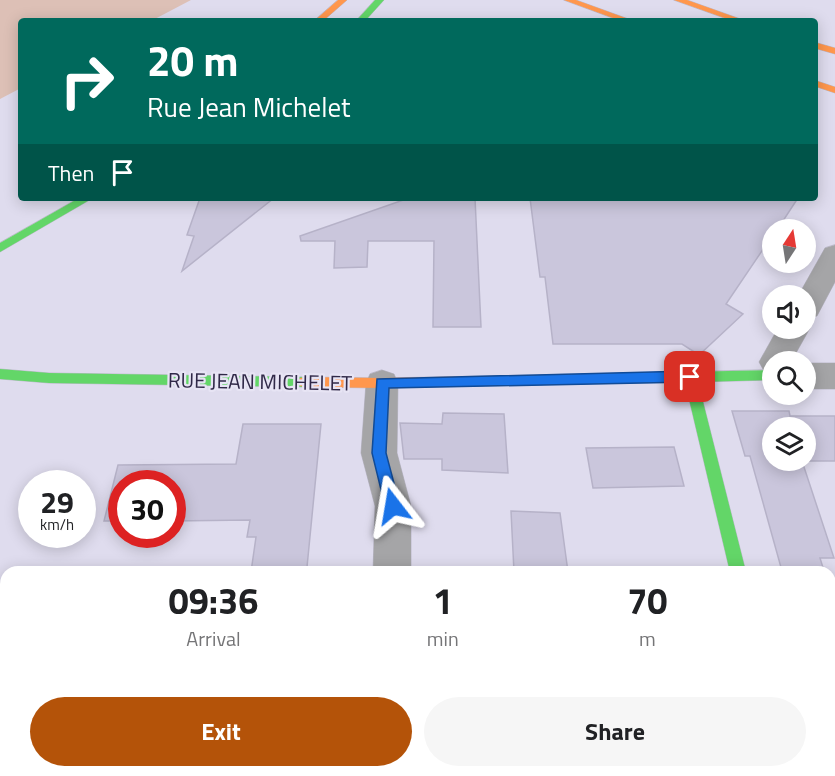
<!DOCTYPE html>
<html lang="en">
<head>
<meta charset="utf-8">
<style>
	body { margin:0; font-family:"Titillium Web",sans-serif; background:#f6f6f6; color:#202124; height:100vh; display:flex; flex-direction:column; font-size:22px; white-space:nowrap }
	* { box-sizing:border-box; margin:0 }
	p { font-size:20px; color:#757577 }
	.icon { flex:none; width:33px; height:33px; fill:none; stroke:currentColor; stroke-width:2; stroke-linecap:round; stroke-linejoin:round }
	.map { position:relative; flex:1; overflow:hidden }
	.details { position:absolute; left:0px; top:566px; width:836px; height:212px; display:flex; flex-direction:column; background:#fff; border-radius:18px 18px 0 0; box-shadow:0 3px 15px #0003 }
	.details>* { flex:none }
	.top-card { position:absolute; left:18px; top:18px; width:800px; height:183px; border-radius:6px; box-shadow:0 3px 15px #0003; background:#00695c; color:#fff; overflow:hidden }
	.needle { width:39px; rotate:12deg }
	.tools { position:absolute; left:762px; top:219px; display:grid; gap:12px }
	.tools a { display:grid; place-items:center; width:54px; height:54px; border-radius:50%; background:#fff; box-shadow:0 3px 15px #0003; font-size:30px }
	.speed { position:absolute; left:18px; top:470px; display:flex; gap:12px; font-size:30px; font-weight:700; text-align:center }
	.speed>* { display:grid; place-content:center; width:78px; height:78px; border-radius:50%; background:#fff; box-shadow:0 3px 15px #0003; line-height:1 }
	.speed small { font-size:15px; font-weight:400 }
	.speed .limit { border:9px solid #d22; background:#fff; color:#111 }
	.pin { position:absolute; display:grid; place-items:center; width:51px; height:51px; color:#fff; margin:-26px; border-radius:12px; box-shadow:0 3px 9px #0006 }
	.me { position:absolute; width:66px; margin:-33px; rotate:346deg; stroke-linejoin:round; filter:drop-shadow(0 0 4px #0008) }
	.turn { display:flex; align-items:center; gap:21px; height:126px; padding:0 30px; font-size:27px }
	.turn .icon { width:78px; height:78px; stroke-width:2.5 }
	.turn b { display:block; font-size:42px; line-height:51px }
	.then { display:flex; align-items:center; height:57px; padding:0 30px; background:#0003; gap:12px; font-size:22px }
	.eta { display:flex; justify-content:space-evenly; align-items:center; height:102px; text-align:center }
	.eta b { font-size:36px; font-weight:700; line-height:42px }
	.action { display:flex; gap:12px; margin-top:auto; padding:12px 30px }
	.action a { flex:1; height:69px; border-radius:36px; background:#b45309; color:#fff; font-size:24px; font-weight:700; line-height:69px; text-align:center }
	.action a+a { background:#f6f6f6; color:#202124 }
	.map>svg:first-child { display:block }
</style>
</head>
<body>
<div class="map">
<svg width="835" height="776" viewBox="0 0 835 776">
	<rect width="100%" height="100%" fill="#dfdcee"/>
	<polygon fill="#ddc0b6" points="0,0 191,0 151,21 21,21 21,88 0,99"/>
	<g fill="#cac6dc" stroke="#b6b2c8" stroke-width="1.5" fill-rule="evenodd">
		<polygon points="200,198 274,198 182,271 194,236 187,235"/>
		<polygon points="409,198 475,198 481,327 433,327 434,241 368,241 367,267 334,268 335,241 301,241 300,236"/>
		<polygon points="530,198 798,198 777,230 772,230 772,236 726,304 743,314 699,355 682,344 553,344 545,277 540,277"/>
		<path d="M732,411H789L790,416H835V461H802L834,558H820L824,571H782L750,456H745ZM772,428H806V460H772Z"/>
		<polygon points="443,413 504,414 508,473 442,470 442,459 404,459 400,423 442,424"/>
		<polygon points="243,424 321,424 307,567 296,567 296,572 251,572 256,537 247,537 250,520 172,521 172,483 122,483 122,521 104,521 118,465 236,464"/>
		<polygon points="674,447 684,486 593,488 586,448"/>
		<polygon points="511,511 560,513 568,572 514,572"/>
	</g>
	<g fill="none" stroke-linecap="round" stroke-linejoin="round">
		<g stroke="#bdbacb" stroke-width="1">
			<g id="street">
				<polygon points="835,245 835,282 817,316 806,319 806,296 798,296 825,248"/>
				<polygon points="806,321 810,328 791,362 772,362 772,374 764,371 759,362 778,328 806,328"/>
				<rect x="806" y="363" width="29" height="26"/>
				<polygon points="382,370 394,374 398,383 397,453 411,506 411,572 373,572 375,506 361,453 366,383 370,374"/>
				<polygon points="364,771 408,771 409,776 363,776"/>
				<polygon points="765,771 809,771 811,776 765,776"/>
			</g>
		</g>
		<g stroke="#bdbacb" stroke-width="1">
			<g id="fast">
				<polygon points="375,0 384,0 365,21 356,21"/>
				<polygon points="79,198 93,198 0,252 0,243"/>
				<polygon points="0,369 49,373 305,377 310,378 312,382 310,386 305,387 49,383 0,379"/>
				<polygon points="772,370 772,380 698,382 746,572 730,572 685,382 583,384 578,383 576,379 578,375 583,374"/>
			</g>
		</g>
		<g stroke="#bdbacb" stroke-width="1">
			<g id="slow">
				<polygon points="338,0 347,0 323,21 314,21"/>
				<polygon points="564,0 576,0 634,21 621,21"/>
				<polygon points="674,0 687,0 746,21 733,21"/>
				<polygon points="814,42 835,48 835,54 814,48"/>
				<polygon points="814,80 835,87 835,93 814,86"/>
				<polygon points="583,374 588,375 590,379 588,383 583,384 382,388 305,387 300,386 298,382 300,378 305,377 382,378"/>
			</g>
		</g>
		<use href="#street" fill="#a5a5a7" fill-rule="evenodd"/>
		<use href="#fast" fill="#63d668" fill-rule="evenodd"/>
		<use href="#slow" fill="#ff974d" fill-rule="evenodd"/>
	</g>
	<polygon fill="#1a73e8" stroke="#114b97" stroke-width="1.5" points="690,371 697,377 690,382 389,388 386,453 400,506 398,510 393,512 387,510 385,506 372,453 377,379"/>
	<g text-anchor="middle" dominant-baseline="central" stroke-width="4.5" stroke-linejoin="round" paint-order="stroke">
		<g font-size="21" fill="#302948" stroke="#e7e4f4">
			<text transform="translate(260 381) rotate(1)">RUE JEAN MICHELET</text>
		</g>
	</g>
</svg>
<div class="tools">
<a><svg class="needle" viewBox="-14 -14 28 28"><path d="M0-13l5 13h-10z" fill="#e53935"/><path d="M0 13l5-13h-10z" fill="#757577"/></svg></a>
<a><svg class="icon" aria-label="sound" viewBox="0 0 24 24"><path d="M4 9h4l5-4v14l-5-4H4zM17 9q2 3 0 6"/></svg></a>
<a><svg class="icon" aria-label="search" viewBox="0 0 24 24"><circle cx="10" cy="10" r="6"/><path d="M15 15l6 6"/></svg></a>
<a><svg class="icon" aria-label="layers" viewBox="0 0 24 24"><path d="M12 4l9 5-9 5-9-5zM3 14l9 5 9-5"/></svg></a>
</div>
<div class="speed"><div>29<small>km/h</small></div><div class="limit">30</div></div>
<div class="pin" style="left:690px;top:377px;background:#d93025"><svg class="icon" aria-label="arrive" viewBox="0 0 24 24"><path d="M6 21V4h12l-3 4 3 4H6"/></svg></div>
<svg class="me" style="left:393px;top:506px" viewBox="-20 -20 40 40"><path d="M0-17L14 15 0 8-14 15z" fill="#1a73e8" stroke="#fff" stroke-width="4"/></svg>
<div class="top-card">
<div class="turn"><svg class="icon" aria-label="right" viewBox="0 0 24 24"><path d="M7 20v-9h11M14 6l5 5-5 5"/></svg><div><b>20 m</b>Rue Jean Michelet</div></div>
<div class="then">Then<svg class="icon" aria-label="arrive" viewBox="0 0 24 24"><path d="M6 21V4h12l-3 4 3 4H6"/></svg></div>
</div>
<section class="details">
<div class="eta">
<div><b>09:36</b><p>Arrival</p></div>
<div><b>1</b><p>min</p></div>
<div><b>70</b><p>m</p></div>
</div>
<div class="action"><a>Exit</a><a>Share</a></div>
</section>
</div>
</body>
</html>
